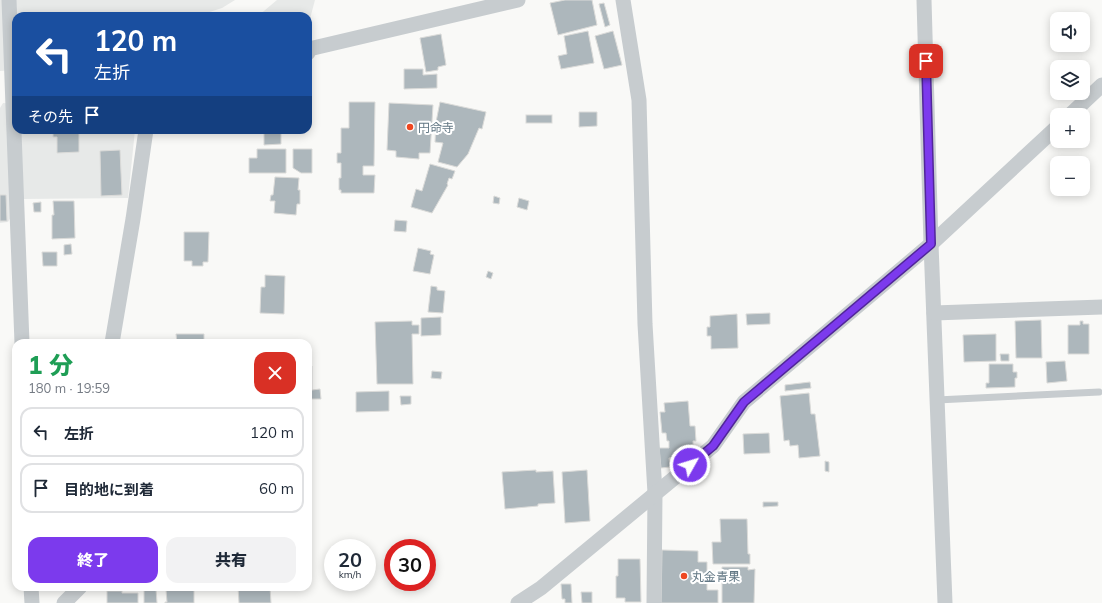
<!DOCTYPE html>
<html lang="ja">
<head>
<meta charset="utf-8">
<style>
	body { margin:0; font-family:Mulish,"Noto Sans JP",sans-serif; background:#f2f2f3; color:#1f2937; height:100vh; display:flex; flex-direction:column; font-size:15px; white-space:nowrap }
	* { box-sizing:border-box; margin:0 }
	p { font-size:13px; color:#747a83 }
	.icon { flex:none; width:22px; height:22px; fill:none; stroke:currentColor; stroke-width:2; stroke-linecap:round; stroke-linejoin:round }
	.map { position:relative; flex:1; overflow:hidden }
	.side { position:absolute; left:12px; top:339px; width:300px; height:252px; display:flex; flex-direction:column; background:#fff; border-radius:12px; box-shadow:0 2px 10px #0003 }
	.side>* { flex:none }
	.top-card { position:absolute; left:12px; top:12px; width:300px; height:122px; border-radius:12px; box-shadow:0 2px 10px #0003; background:#1a4fa0; color:#fff; overflow:hidden }
	.fabs { position:absolute; left:1050px; top:12px; display:grid; gap:8px }
	.fabs a { display:grid; place-items:center; width:40px; height:40px; border-radius:8px; background:#fff; box-shadow:0 2px 10px #0003; font-size:20px }
	.speed { position:absolute; left:324px; top:539px; display:flex; gap:8px; font-size:20px; font-weight:700; text-align:center }
	.speed>* { display:grid; place-content:center; width:52px; height:52px; border-radius:50%; background:#fff; box-shadow:0 2px 10px #0003; line-height:1 }
	.speed small { font-size:10px; font-weight:400 }
	.speed .limit { border:6px solid #d22; background:#fff; color:#111 }
	.pin { position:absolute; display:grid; place-items:center; width:34px; height:34px; color:#fff; margin:-17px; border-radius:8px; box-shadow:0 2px 6px #0006 }
	.me { position:absolute; width:44px; margin:-22px; rotate:51deg; stroke-linejoin:round; filter:drop-shadow(0 0 3px #0008) }
	.turn { display:flex; align-items:center; gap:14px; height:84px; padding:0 16px; font-size:18px }
	.turn .icon { width:52px; height:52px; stroke-width:2.5 }
	.turn b { display:block; font-size:28px; line-height:34px }
	.then { display:flex; align-items:center; height:38px; padding:0 16px; background:#0003; gap:8px; font-size:15px }
	.round { display:grid; place-items:center; flex:none; width:42px; height:42px; border-radius:12px; background:#f2f2f3 }
	.summary { display:flex; align-items:center; justify-content:space-between; height:68px; padding:0 16px }
	h1 { font-size:24px; font-weight:800; line-height:30px; color:#1e9e55 }
	.action { display:flex; gap:8px; margin-top:auto; padding:8px 16px }
	.action a { flex:1; height:46px; border-radius:12px; background:#7c3aed; color:#fff; font-size:16px; font-weight:800; line-height:46px; text-align:center }
	.action a+a { background:#f2f2f3; color:#1f2937 }
	ul { padding:0; list-style:none }
	li { display:flex; align-items:center; gap:12px; height:50px; margin:0 8px 6px; padding:0 8px; border:2px solid #e0e1e3; border-radius:12px }
	li div { flex:1 }
	li b { display:block; font-size:15px }
	li em { font-style:normal }
	.map>svg:first-child { display:block }
</style>
</head>
<body>
<div class="map">
<svg width="1102" height="603" viewBox="0 0 1102 603">
	<rect width="100%" height="100%" fill="#f9f9f7"/>
	<g fill="#e7e9e8">
		<polygon points="0,0 235,0 222,8 197,16 16,16 16,70 0,71"/>
		<polygon points="277,0 315,0 308,26 308,16 258,16"/>
		<polygon points="3,103 16,104 16,130 135,130 128,198 22,199 8,222 0,223 0,108"/>
	</g>
	<g fill="#adb7bc" stroke="#dbdbd9">
		<polygon points="565,0 592,0 597,25 558,35 550,3"/>
		<polygon points="604,3 610,25 605,27 599,4"/>
		<polygon points="588,31 594,63 561,69 558,56 567,54 564,36"/>
		<polygon points="613,31 622,65 604,69 595,36"/>
		<polygon points="441,34 446,65 438,67 438,70 426,72 420,38"/>
		<polygon points="404,69 423,69 423,75 437,74 437,88 404,89"/>
		<polygon points="349,102 375,102 374,166 363,166 363,175 375,175 374,193 341,193 341,190 339,190 339,178 341,178 341,163 337,163 337,153 341,153 341,128 349,128"/>
		<polygon points="440,102 486,112 482,129 479,128 468,154 457,167 438,162 443,143 435,142 436,122"/>
		<polygon points="389,103 433,105 430,153 419,153 419,159 396,157 396,151 387,150"/>
		<polygon points="579,112 597,112 597,126 579,127"/>
		<rect x="526" y="115" width="26" height="8"/>
		<polygon points="57,130 79,130 79,152 57,153 57,137 53,137 53,131"/>
		<polygon points="264,130 281,130 281,144 264,145"/>
		<polygon points="257,149 286,149 286,173 249,173 249,158 257,158"/>
		<polygon points="293,149 312,149 312,173 301,173 293,168"/>
		<polygon points="120,150 122,195 101,196 100,151"/>
		<polygon points="430,164 455,171 452,179 449,178 447,184 448,185 432,213 411,207 416,189 422,191"/>
		<polygon points="275,177 299,178 298,190 300,190 300,204 297,204 296,215 274,213 275,201 270,201 271,195 273,195"/>
		<polygon points="0,195 6,195 7,221 0,221"/>
		<polygon points="494,196 500,198 499,204 493,203"/>
		<polygon points="519,198 529,201 527,210 517,207"/>
		<polygon points="53,201 74,201 75,238 52,239 52,215 54,215"/>
		<polygon points="41,202 41,212 34,212 33,203"/>
		<polygon points="395,220 407,221 406,232 394,231"/>
		<polygon points="184,232 209,232 208,262 203,262 203,266 192,266 192,261 184,261"/>
		<polygon points="71,244 72,254 64,255 64,245"/>
		<polygon points="418,248 431,251 430,254 434,255 430,274 413,271"/>
		<polygon points="42,252 57,252 57,266 43,266"/>
		<polygon points="488,271 493,273 491,279 486,277"/>
		<polygon points="265,275 285,276 284,314 260,313 261,287 265,287"/>
		<polygon points="431,286 437,287 437,290 445,291 443,313 428,312"/>
		<polygon points="770,313 770,324 747,325 746,314"/>
		<polygon points="737,314 738,348 711,349 711,336 707,336 707,327 710,327 710,316"/>
		<polygon points="441,317 441,335 421,336 421,318"/>
		<polygon points="1041,320 1042,358 1016,358 1015,321"/>
		<polygon points="412,321 412,325 419,325 419,334 412,334 413,384 377,384 375,322"/>
		<polygon points="1080,321 1083,321 1083,324 1089,324 1089,354 1068,354 1068,325 1080,325"/>
		<polygon points="176,334 204,334 204,343 177,343"/>
		<polygon points="996,334 996,361 964,362 963,335"/>
		<polygon points="1000,354 1009,354 1009,361 1001,361"/>
		<polygon points="1065,361 1067,381 1047,383 1046,362"/>
		<polygon points="989,364 1013,364 1013,372 1017,372 1017,378 1015,378 1015,387 986,388 986,383 989,383"/>
		<polygon points="308,366 312,366 312,390 320,389 321,399 308,399"/>
		<polygon points="432,371 442,372 441,379 431,378"/>
		<polygon points="810,382 811,388 785,391 785,385"/>
		<polygon points="389,391 389,411 356,412 356,392"/>
		<polygon points="809,393 811,414 815,414 820,456 799,458 798,445 790,446 789,440 784,441 780,396"/>
		<polygon points="400,396 411,396 411,404 401,405"/>
		<polygon points="688,401 690,426 695,426 696,441 693,441 693,445 685,446 686,451 676,451 677,457 669,458 670,467 661,468 659,448 669,448 669,441 667,441 666,433 662,433 660,412 665,412 664,403"/>
		<polygon points="769,433 770,453 744,454 743,434"/>
		<polygon points="825,461 829,462 829,472 825,471"/>
		<polygon points="536,470 536,472 553,471 555,503 538,504 538,506 505,509 502,472"/>
		<polygon points="587,470 590,521 565,523 562,472"/>
		<polygon points="763,502 778,502 778,506 763,507"/>
		<polygon points="720,519 747,519 748,554 750,554 750,564 713,564 712,542 721,542"/>
		<polygon points="662,550 698,551 698,562 707,562 707,590 718,590 718,603 661,603"/>
		<polygon points="618,559 640,559 641,602 625,602 625,598 616,598 616,576 618,576"/>
		<polygon points="722,567 748,567 748,570 755,569 754,603 722,603"/>
		<polygon points="561,584 571,584 572,603 565,603 565,599 562,599"/>
		<polygon points="238,587 270,587 271,603 239,603"/>
		<polygon points="156,589 157,603 144,603 144,590"/>
		<polygon points="166,590 194,590 194,603 165,603 165,602 167,602"/>
		<polygon points="107,591 122,591 122,593 138,593 138,603 107,603"/>
		<polygon points="581,592 592,592 592,603 582,603"/>
	</g>
	<g fill="none" stroke-linecap="round" stroke-linejoin="round">
		<polyline stroke="#c7cccf" stroke-width="7" points="937,400 1099,392"/>
		<g stroke="#c7cccf" stroke-width="15">
			<polyline points="9,0 22,343"/>
			<polyline points="623,0 639,100 645,324 655,493 654,603"/>
			<polyline points="924,0 931,244 945,603"/>
			<polyline points="308,53 309,49 518,0"/>
			<polyline points="1070,115 1102,85"/>
			<polyline points="934,313 1102,307"/>
			<polyline points="112,343 133,219 146,130"/>
			<polyline points="31,587 32,603"/>
			<polyline points="64,603 80,587"/>
			<polyline points="518,603 541,588 713,446 744,402 931,244 1057,127"/>
		</g>
	</g>
	<g fill="none" stroke-linecap="round" stroke-linejoin="round">
		<g stroke="#51269a" stroke-width="10">
			<polyline id="route" points="690,465 713,446 744,402 931,244 926,61"/>
		</g>
		<use href="#route" stroke="#7c3aed" stroke-width="7"/>
	</g>
	<g fill="#ef4721" stroke="#fff" stroke-width="1.5">
		<circle cx="410" cy="127" r="4"/>
		<circle cx="684" cy="576" r="4"/>
	</g>
	<g text-anchor="middle" dominant-baseline="central" stroke-width="4" stroke-linejoin="round" paint-order="stroke">
		<g font-size="12" fill="#627784" stroke="#fff" text-anchor="start">
			<text x="418" y="127">円命寺</text>
			<text x="692" y="576">丸金青果</text>
		</g>
	</g>
</svg>
<div class="fabs">
<a><svg class="icon" aria-label="sound" viewBox="0 0 24 24"><path d="M4 9h4l5-4v14l-5-4H4zM17 9q2 3 0 6"/></svg></a>
<a><svg class="icon" aria-label="layers" viewBox="0 0 24 24"><path d="M12 4l9 5-9 5-9-5zM3 14l9 5 9-5"/></svg></a>
<a>+</a>
<a>−</a>
</div>
<div class="speed"><div>20<small>km/h</small></div><div class="limit">30</div></div>
<div class="pin" style="left:926px;top:61px;background:#d93025"><svg class="icon" aria-label="arrive" viewBox="0 0 24 24"><path d="M6 21V4h12l-3 4 3 4H6"/></svg></div>
<svg class="me" style="left:690px;top:465px" viewBox="-20 -20 40 40"><circle r="17" fill="#7c3aed" stroke="#fff" stroke-width="3"/><path d="M0-11L8 9 0 5-8 9z" fill="#fff"/></svg>
<div class="top-card">
<div class="turn"><svg class="icon" aria-label="left" viewBox="0 0 24 24"><path d="M17 20v-9H6M10 6l-5 5 5 5"/></svg><div><b>120 m</b>左折</div></div>
<div class="then">その先<svg class="icon" aria-label="arrive" viewBox="0 0 24 24"><path d="M6 21V4h12l-3 4 3 4H6"/></svg></div>
</div>
<section class="side">
<div class="summary"><div><h1>1 分</h1><p>180 m · 19:59</p></div><a class="round" style="background:#d93025;color:#fff"><svg class="icon" aria-label="close" viewBox="0 0 24 24"><path d="M6 6l12 12M18 6L6 18"/></svg></a></div>
<ul>
<li><svg class="icon" aria-label="left" viewBox="0 0 24 24"><path d="M17 20v-9H6M10 6l-5 5 5 5"/></svg><div><b>左折</b></div><em>120 m</em></li>
<li><svg class="icon" aria-label="arrive" viewBox="0 0 24 24"><path d="M6 21V4h12l-3 4 3 4H6"/></svg><div><b>目的地に到着</b></div><em>60 m</em></li>
</ul>
<div class="action"><a>終了</a><a>共有</a></div>
</section>
</div>
</body>
</html>
